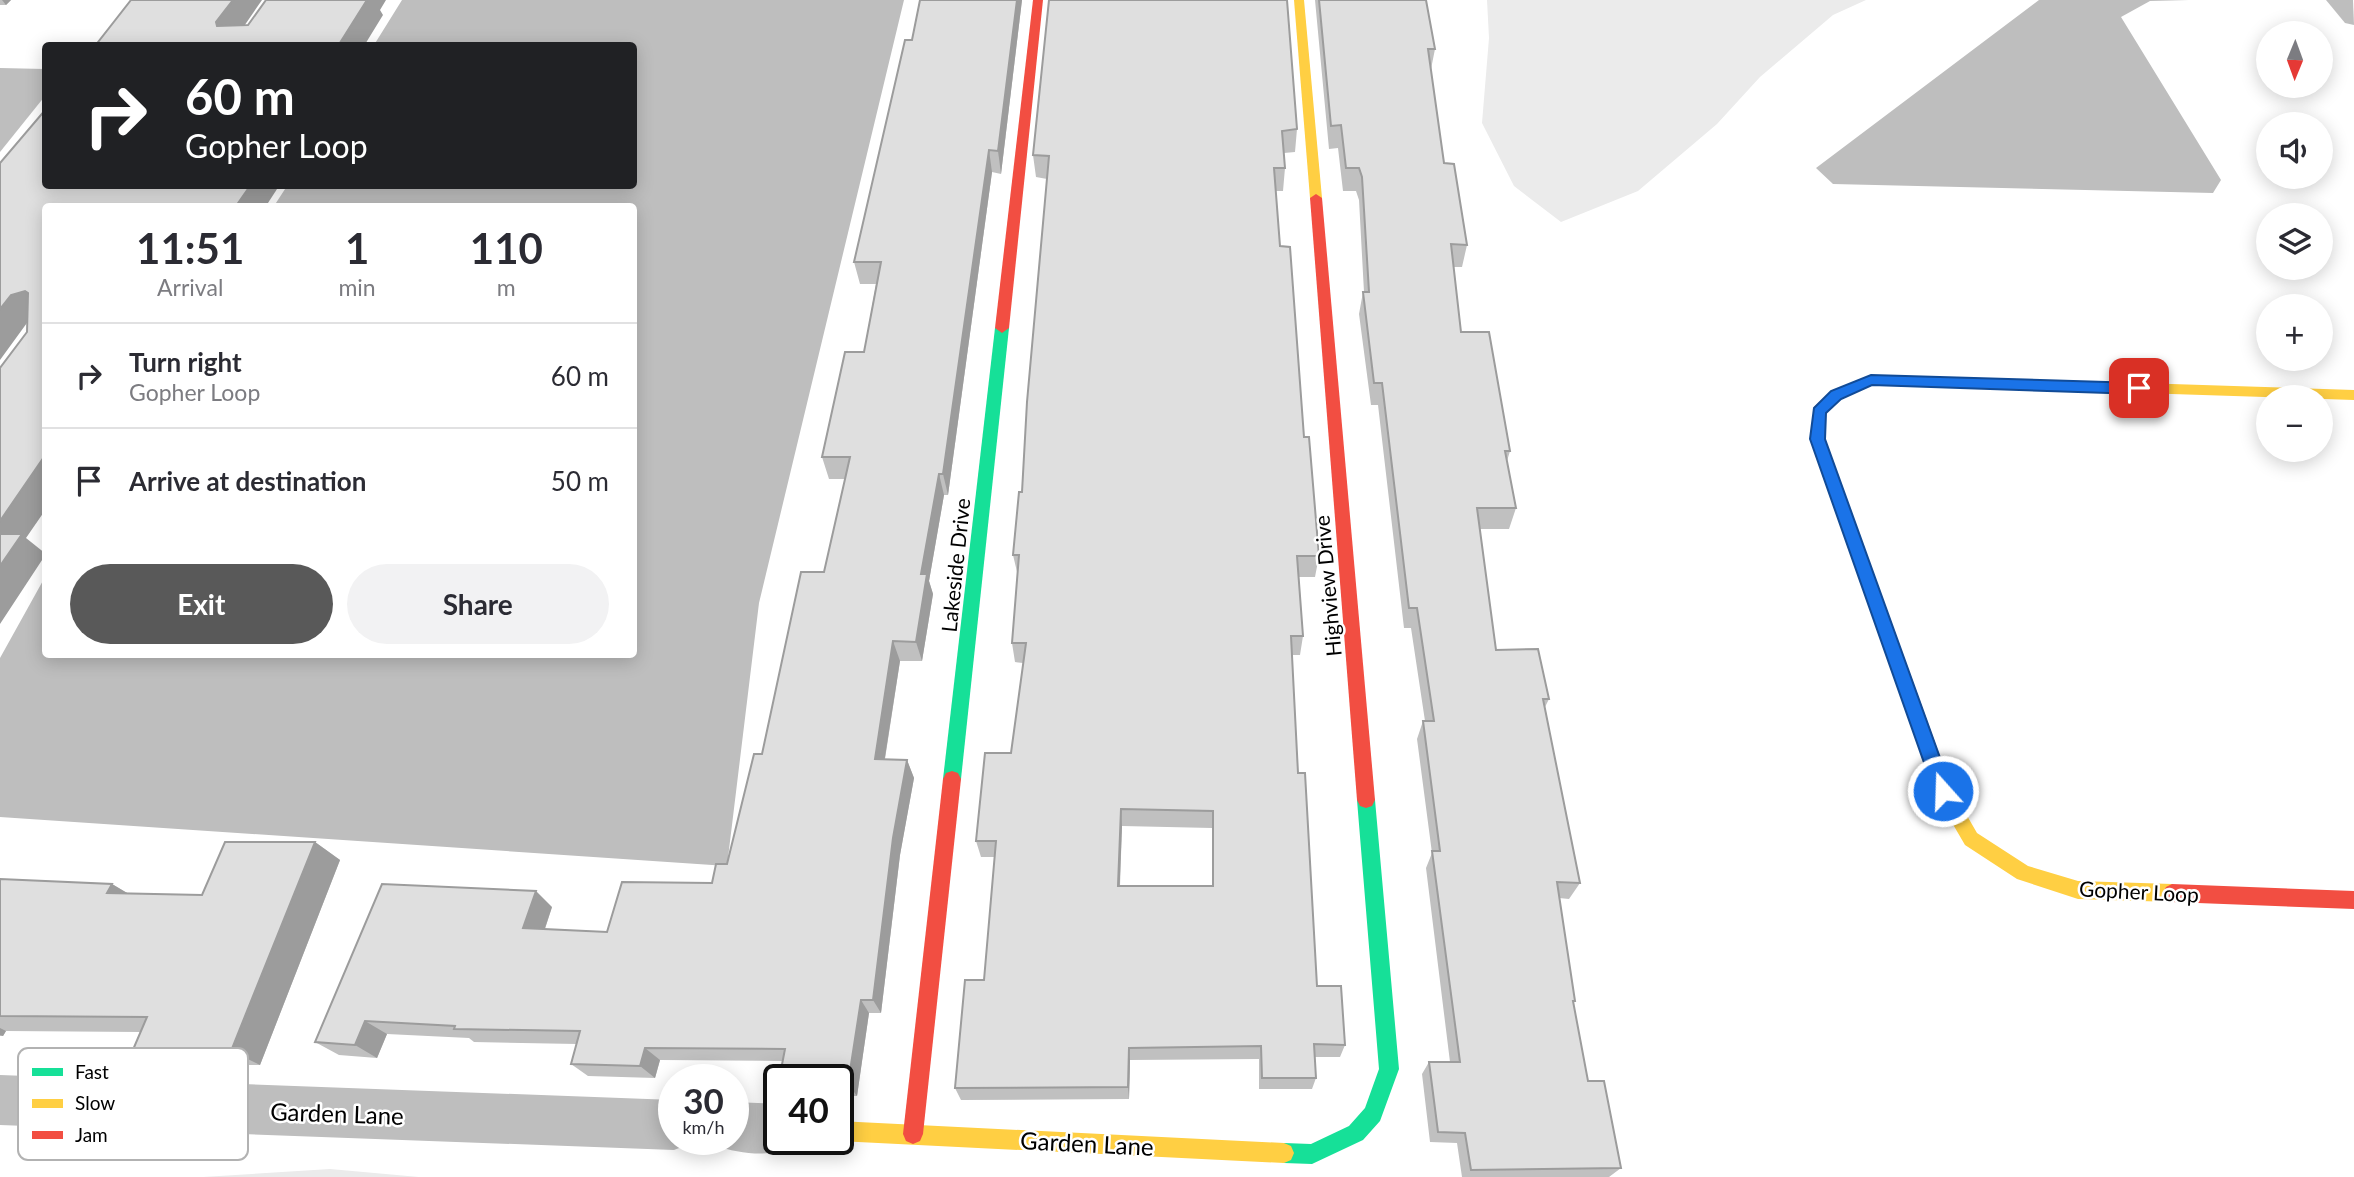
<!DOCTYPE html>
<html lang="en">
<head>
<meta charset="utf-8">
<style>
	body { margin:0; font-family:Lato,sans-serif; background:#f2f2f3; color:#2b2b33; height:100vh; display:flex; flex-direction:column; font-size:26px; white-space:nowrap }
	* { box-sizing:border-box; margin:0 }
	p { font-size:23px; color:#7c7c81 }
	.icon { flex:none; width:38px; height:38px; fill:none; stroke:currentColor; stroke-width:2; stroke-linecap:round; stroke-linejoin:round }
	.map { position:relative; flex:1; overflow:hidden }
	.side { position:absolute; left:42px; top:203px; width:595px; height:455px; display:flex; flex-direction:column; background:#fff; border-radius:7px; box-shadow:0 4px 18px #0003 }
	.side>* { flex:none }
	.top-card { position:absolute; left:42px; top:42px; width:595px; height:147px; border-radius:7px; box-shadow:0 4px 18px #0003; background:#202124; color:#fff; overflow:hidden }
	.needle { width:46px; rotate:181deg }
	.fabs { position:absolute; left:2256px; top:21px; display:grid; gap:14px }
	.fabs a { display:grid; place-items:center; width:77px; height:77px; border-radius:50%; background:#fff; box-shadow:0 4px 18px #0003; font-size:35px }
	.speed { position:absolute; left:658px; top:1064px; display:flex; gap:14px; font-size:35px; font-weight:700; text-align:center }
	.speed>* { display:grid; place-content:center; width:91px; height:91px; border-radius:50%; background:#fff; box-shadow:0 4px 18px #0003; line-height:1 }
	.speed small { font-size:18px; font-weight:400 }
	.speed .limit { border:4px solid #111; border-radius:10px; background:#fff; color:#111 }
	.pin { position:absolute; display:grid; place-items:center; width:60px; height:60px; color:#fff; margin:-30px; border-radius:14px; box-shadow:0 4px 10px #0006 }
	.me { position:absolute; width:77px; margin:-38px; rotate:340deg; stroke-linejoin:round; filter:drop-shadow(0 0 5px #0008) }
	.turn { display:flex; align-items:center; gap:24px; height:147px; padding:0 28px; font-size:32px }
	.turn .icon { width:91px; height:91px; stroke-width:2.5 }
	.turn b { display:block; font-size:49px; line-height:60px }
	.eta { display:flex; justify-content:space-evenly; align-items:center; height:119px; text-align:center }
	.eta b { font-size:42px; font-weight:700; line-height:49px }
	.action { display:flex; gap:14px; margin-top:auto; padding:14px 28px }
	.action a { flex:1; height:80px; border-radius:42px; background:#595959; color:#fff; font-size:28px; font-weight:700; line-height:80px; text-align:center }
	.action a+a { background:#f2f2f3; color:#2b2b33 }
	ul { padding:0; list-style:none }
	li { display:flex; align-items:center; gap:21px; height:105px; padding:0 28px; border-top:2px solid #e1e1e2 }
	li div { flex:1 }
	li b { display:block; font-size:26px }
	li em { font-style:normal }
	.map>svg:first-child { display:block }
</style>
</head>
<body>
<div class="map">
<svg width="2354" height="1177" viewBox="0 0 2354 1177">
	<rect width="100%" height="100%" fill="#fff"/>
	<g fill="#ebebeb">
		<polygon points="1487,0 1866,0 1833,15 1760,77 1717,124 1638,191 1561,222 1514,186 1482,123 1489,38"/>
		<polygon points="330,1169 419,1177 203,1177"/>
	</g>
	<g fill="#bebebe">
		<polygon points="402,0 904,0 759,603 727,866 0,817 0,658 45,577 46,654 634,654 634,206 274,206 287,186 634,186 634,46 374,45"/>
		<polygon points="2039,0 2189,0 2150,1 2121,17 2221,180 2213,193 1833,184 1816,168"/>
		<polygon points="0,68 45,69 45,96 0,152"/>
	</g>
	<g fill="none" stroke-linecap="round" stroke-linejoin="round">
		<g fill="#bebebe" fill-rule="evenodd">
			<polygon points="2326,0 2353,0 2354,25 2345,23"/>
			<polygon points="0,1075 674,1100 674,1139 693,1139 692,1143 674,1150 0,1125"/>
			<path d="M733,1102L779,1104V1139H800L797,1147C771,1157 741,1155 715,1145L713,1139H733Z"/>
		</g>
		<g fill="#16e098" fill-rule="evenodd">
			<polygon points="1002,323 1009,328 961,779 958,785 952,787 946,785 943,779 995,328"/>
			<polygon points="1366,792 1372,794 1375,800 1399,1069 1380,1121 1363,1140 1312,1164 1284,1163 1277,1160 1274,1153 1277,1146 1284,1143 1311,1144 1349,1126 1365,1108 1379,1069 1357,800 1360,794"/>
		</g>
		<g fill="#ffcf43" fill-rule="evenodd">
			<polygon points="1294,0 1304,0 1322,198 1316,202 1310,198"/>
			<polygon points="1982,378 2354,390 2354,400 1982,388 1975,383"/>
			<polygon points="1936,762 1942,765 1951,788 1977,833 2028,866 2078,881 2172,884 2178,887 2181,893 2178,899 2172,902 2078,899 2017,879 1965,845 1937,797 1927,770 1930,765"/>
			<polygon points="838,1121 1284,1143 1291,1146 1294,1153 1291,1160 1284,1163 838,1141 833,1139 838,1139"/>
		</g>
		<g fill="#f24e42" fill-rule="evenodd">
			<polygon points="1033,0 1043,0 1009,328 1002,333 995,328"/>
			<polygon points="1316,194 1322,198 1375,800 1372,806 1366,808 1360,806 1357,800 1310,198"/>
			<polygon points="1871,375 1982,378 1989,383 1982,388 1872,385 1841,399 1826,413 1825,439 1945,770 1942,775 1936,778 1930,775 1927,770 1811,439 1814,407 1831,391"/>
			<polygon points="952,771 958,773 961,779 923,1134 920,1141 913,1144 906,1141 903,1134 943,779 946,773"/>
			<polygon points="2172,884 2354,891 2354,909 2172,902 2166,899 2163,893 2166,887"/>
		</g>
	</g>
	<g fill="#c0c0c0" fill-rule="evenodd">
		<polygon points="0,0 11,0 6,5 0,5"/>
		<polygon points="920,0 1022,0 1001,174 992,172 948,495 944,495 929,581 933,594 922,661 900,661 885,759 907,760 914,778 900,855 881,1013 869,1013 857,1096 838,1096 838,1080 783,1061 660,1060 655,1078 588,1076 571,1064 577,1044 474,1042 469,1038 387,1034 377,1058 339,1055 315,1042 552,907 545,929 607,932 712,883 727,864 762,754 824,572 845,479 829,479 822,457 864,352 876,284 860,284 854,262 912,40"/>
		<polygon points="1315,0 1426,0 1435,49 1431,69 1444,163 1467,245 1462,267 1453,267 1461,332 1510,451 1507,461 1516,508 1509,529 1480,529 1496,650 1549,699 1545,707 1580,883 1569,899 1559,898 1575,1001 1573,1004 1588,1081 1621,1168 1609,1177 1462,1177 1457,1143 1430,1142 1422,1074 1429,1062 1450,1062 1426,868 1432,853 1417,739 1423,721 1425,721 1411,628 1404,628 1378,405 1371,405 1359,314 1363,292 1364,292 1359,200 1356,191 1343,191 1338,148 1329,149"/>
		<path d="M1297,129L1295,152L1284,153L1285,168L1283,191H1276L1280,246L1319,556L1315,577H1299L1303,636L1300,655H1292L1298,773L1317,986L1345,1045L1340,1057H1315L1316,1078L1312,1089H1259V1059L1130,1060L1129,1099L961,1100L955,1088L984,980L995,857H981L976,841L1011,753L1023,663L1015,662L1012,643L1018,576L1013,555L1022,492L1047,179L1036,177L1033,155ZM1122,826L1212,828V886H1120Z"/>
		<polygon points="315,842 340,860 260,1065 164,1065 132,1052 140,1032 6,1031 3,1036 0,1036 0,879 112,884 129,894 202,895"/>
	</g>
	<g fill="#9c9c9c">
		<polygon points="2,0 11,0 6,5"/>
		<polygon points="233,0 262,0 231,45 217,26 216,22"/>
		<polygon points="366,0 386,0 380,10 383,15 364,46 338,46"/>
		<polygon points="1017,0 1022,0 1001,174 998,151"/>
		<polygon points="989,150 992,172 948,495 943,474"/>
		<polygon points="250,186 279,186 266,206 236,206"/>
		<polygon points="25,291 45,312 32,316 0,360 0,309 11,295"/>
		<polygon points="46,454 46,509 26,538 46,554 0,624 0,521"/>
		<polygon points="939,474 944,495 929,581 933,594 922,661 916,642 921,574"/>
		<polygon points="893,641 900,661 882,776 875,759"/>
		<polygon points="907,760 914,778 900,855 881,1013 873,1000 893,838"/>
		<polygon points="1121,809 1122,826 1119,902 1118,886"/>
		<polygon points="315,842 340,860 260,1065 231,1051"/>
		<polygon points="112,884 142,902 107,893"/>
		<polygon points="536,891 552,907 540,943 523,928"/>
		<polygon points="861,1000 869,1013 857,1096 848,1084"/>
		<polygon points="365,1021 387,1034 377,1058 355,1045"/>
		<polygon points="0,1028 6,1031 3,1036 0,1035"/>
		<polygon points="645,1048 660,1060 655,1078 640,1066"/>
		<polygon points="1129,1048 1130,1060 1129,1099 1128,1087"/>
	</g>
	<g fill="#dfdfdf" stroke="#9c9c9c" stroke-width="2" fill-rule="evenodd">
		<polygon points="131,0 233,0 216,22 217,26 248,25 266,0 367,0 338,46 95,46"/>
		<polygon points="920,0 1017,0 998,151 989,150 943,474 939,474 921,574 927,574 916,642 893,641 875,759 907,760 893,838 873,1000 861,1000 848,1084 838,1084 838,1080 779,1080 785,1049 645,1048 640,1066 571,1064 580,1031 454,1029 455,1026 365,1021 355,1045 315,1042 382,884 536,891 523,928 607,932 622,882 712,883 716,864 727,864 754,754 762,754 801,572 824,572 850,457 822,457 845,352 864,352 881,262 854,262 905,40 912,40"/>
		<path d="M1049,0H1287L1297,129L1282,131L1285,168H1274L1280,246L1290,247L1304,437H1309L1319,556H1297L1303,636H1291L1298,773H1305L1317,986H1341L1345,1045L1314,1044L1316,1078H1262L1261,1046L1129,1048L1128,1087L955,1088L965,980H984L996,841H976L985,753H1011L1026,643H1012L1019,555H1013L1019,492H1022L1027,402L1049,156L1033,155ZM1121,809L1213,811V886H1118Z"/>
		<polygon points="1319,0 1426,0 1435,49 1428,49 1444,163 1454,164 1467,245 1451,244 1461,332 1489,332 1510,451 1505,451 1516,508 1477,508 1496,650 1538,649 1549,699 1543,699 1580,883 1557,882 1575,1001 1573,1001 1588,1081 1604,1081 1621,1168 1471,1170 1465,1133 1438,1132 1429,1062 1460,1062 1432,851 1440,851 1423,721 1434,721 1417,608 1409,608 1382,383 1374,383 1363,292 1369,292 1362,177 1359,168 1346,168 1341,125 1331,126"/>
		<polygon points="46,109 46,186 250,186 236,206 46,206 46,454 0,521 0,368 27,332 28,293 25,291 11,295 0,309 0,163"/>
		<polygon points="0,534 22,534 0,566"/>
		<polygon points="225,842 315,842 231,1051 132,1052 147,1017 0,1016 0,879 112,884 107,893 202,895"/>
	</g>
	<polygon fill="#1a73e8" stroke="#114b97" stroke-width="2" points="1871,375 2139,383 2146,388 2139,394 1872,385 1841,399 1826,413 1825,439 1952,791 1949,796 1943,799 1937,796 1934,791 1810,439 1814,408 1831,391"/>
	<g text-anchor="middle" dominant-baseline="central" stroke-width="5" stroke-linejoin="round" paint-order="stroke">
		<g font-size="21" fill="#000" stroke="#fff">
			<text transform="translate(955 565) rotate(-84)">Lakeside Drive</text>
			<text transform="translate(1327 586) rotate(-95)">Highview Drive</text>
			<text transform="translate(2139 891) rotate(3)">Gopher Loop</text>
		</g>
		<g font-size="24" fill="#000" stroke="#fff">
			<text transform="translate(337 1113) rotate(2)">Garden Lane</text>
			<text transform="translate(1087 1143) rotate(3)">Garden Lane</text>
		</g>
	</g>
	<rect x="18" y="1048" width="230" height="112" rx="10" fill="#fff" stroke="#b2b2b2" stroke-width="2"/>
	<rect x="32" y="1068" width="31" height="8" fill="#16e098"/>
	<rect x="32" y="1099" width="31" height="9" fill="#ffcf43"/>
	<rect x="32" y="1131" width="31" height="8" fill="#f24e42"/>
	<g font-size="19" fill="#000">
		<text x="75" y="1079">Fast</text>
		<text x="75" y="1110">Slow</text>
		<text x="75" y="1142">Jam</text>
	</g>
</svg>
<div class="fabs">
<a><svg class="needle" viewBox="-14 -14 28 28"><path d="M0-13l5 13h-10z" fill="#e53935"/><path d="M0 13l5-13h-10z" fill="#7c7c81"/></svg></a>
<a><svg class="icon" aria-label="sound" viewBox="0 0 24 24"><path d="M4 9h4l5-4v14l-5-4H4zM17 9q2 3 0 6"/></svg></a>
<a><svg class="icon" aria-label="layers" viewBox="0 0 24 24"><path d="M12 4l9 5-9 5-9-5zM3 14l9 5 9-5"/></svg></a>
<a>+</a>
<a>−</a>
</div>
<div class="speed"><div>30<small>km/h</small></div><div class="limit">40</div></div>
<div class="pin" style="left:2139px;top:388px;background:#d93025"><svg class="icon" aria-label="arrive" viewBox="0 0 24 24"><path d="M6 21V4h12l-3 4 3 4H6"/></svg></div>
<svg class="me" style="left:1943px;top:791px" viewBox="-20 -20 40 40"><circle r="17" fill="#1a73e8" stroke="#fff" stroke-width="3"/><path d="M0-11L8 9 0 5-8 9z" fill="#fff"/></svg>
<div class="top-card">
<div class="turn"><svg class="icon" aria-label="right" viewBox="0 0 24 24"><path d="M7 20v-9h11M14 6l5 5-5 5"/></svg><div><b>60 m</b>Gopher Loop</div></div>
</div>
<section class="side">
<div class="eta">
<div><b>11:51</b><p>Arrival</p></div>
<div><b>1</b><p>min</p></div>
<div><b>110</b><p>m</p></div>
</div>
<ul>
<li><svg class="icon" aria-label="right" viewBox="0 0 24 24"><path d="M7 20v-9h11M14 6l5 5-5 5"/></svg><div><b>Turn right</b><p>Gopher Loop</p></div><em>60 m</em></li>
<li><svg class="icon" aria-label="arrive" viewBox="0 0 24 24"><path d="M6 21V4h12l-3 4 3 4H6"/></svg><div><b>Arrive at destination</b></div><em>50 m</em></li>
</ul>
<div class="action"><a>Exit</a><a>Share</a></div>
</section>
</div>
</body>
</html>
